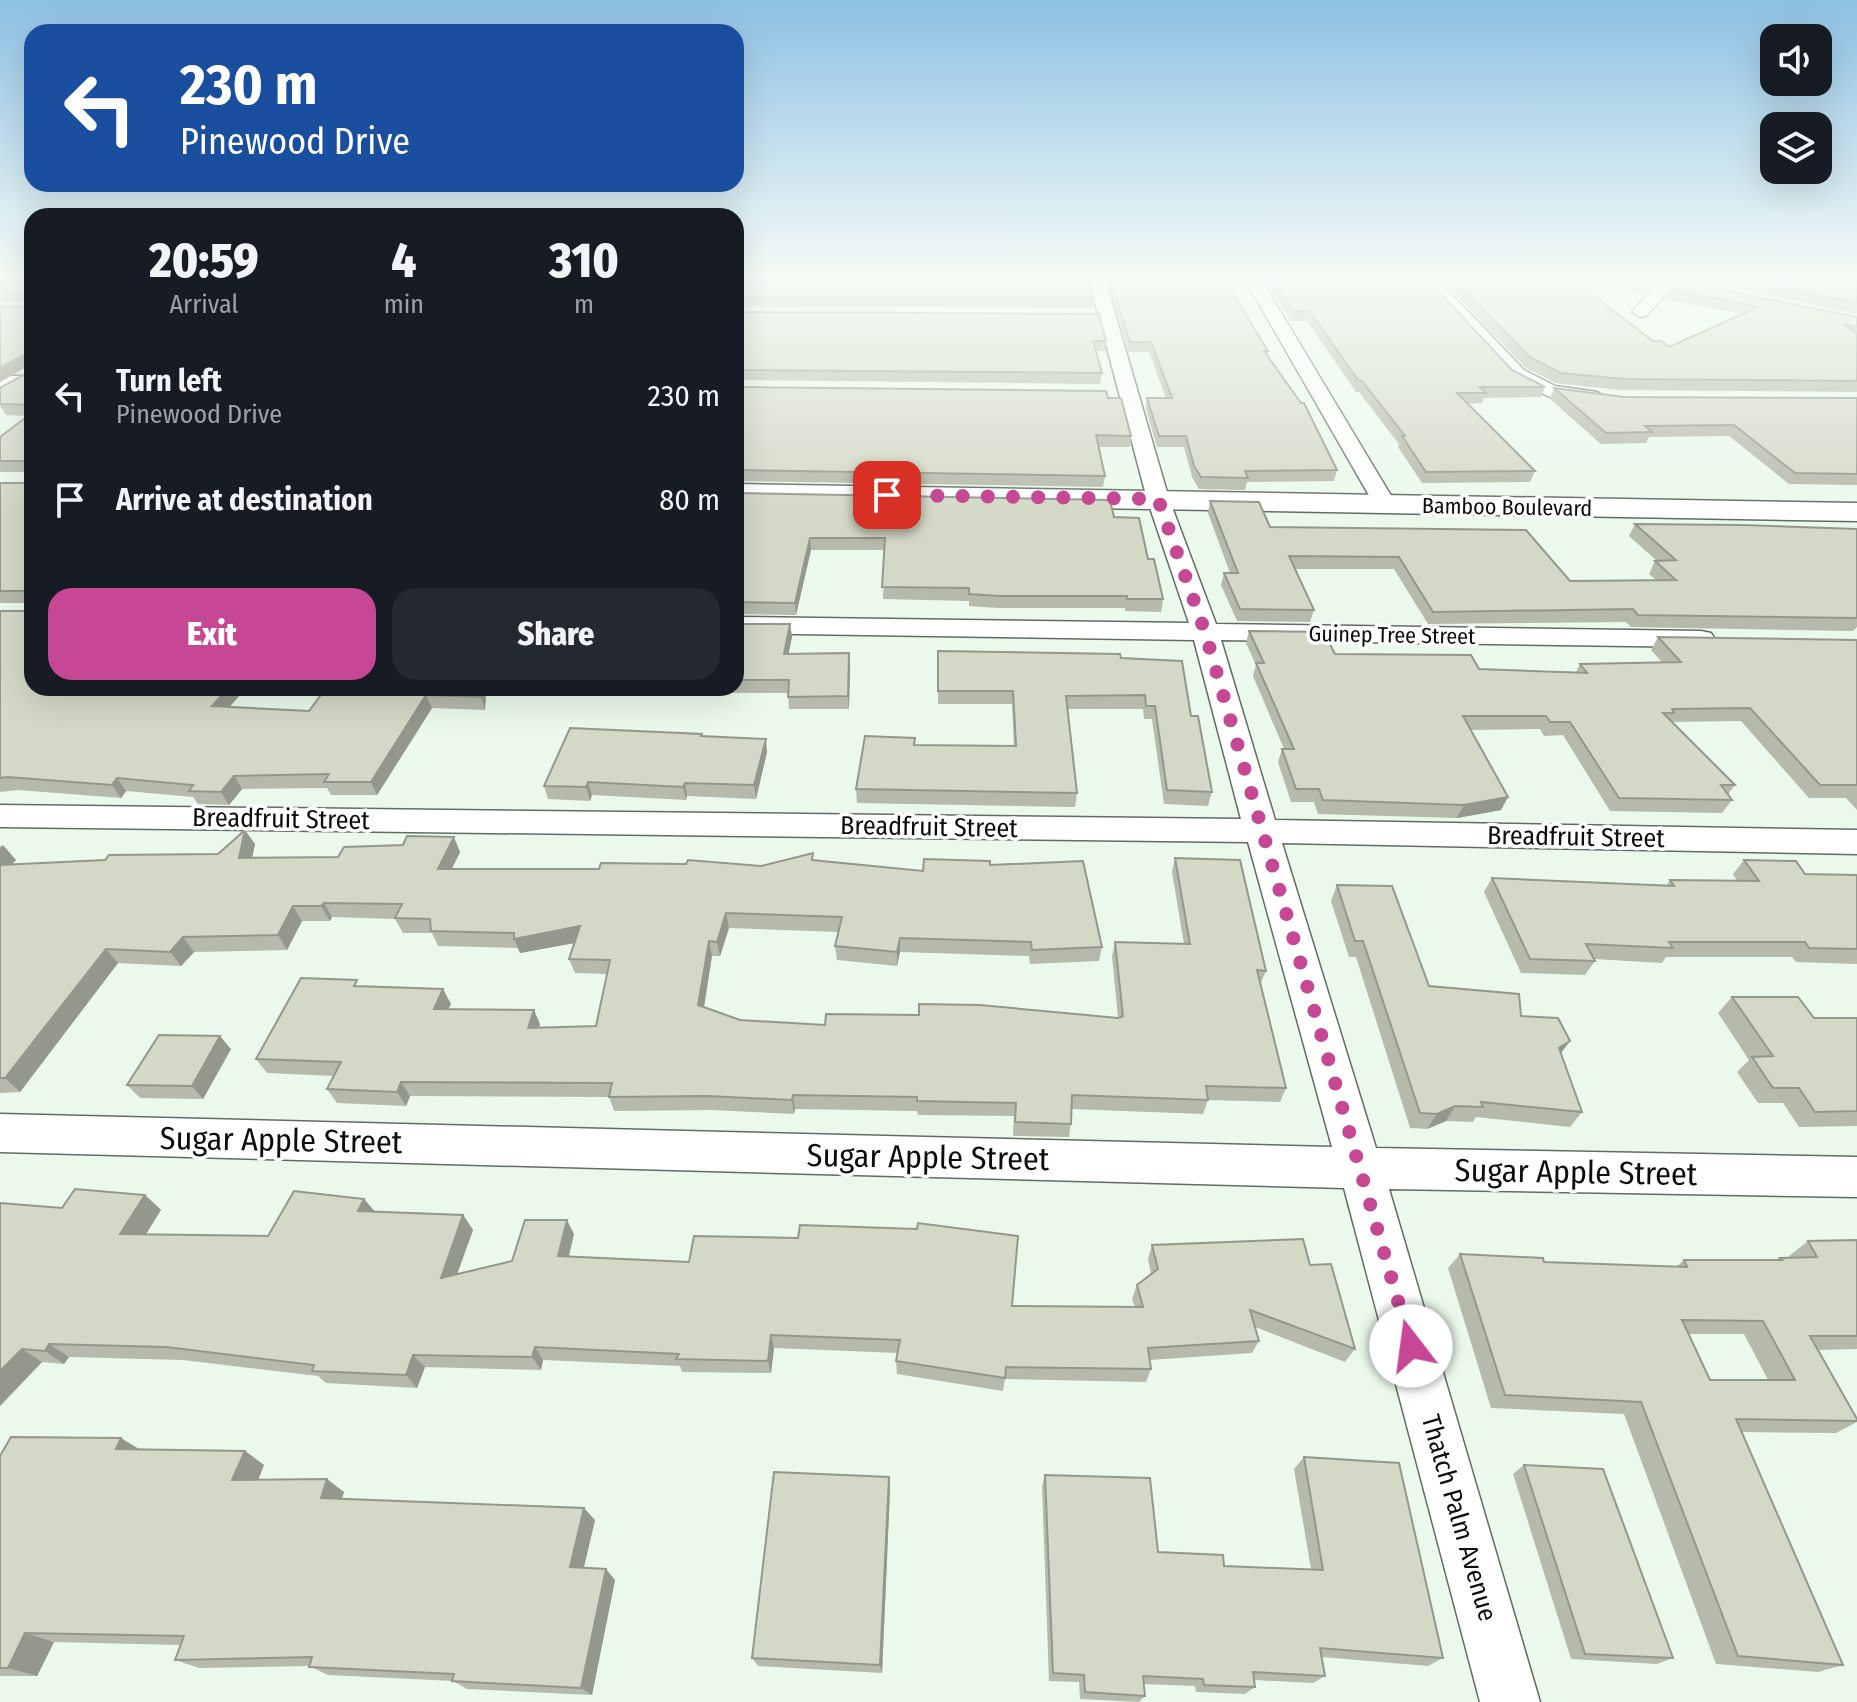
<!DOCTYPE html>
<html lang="en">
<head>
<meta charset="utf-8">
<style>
	body { margin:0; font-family:"Fira Sans Condensed",sans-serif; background:#242831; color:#f1f3f6; height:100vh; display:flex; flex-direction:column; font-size:30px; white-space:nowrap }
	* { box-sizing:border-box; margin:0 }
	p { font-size:26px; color:#9ea1a6 }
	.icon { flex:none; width:44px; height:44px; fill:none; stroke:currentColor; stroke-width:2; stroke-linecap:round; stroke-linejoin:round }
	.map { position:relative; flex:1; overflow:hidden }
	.side { position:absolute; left:24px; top:208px; width:720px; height:488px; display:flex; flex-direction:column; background:#171b24; border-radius:24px; box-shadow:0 8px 32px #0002 }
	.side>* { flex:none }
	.top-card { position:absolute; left:24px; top:24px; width:720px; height:168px; border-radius:24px; box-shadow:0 8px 32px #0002; background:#1a4fa0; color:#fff; overflow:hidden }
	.tools { position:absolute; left:1760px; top:24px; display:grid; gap:16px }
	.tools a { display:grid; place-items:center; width:72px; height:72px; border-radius:16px; background:#171b24; box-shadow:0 8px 32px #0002; font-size:40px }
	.pin { position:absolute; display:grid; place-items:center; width:68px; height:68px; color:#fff; margin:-34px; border-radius:16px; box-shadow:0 4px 12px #0006 }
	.me { position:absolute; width:88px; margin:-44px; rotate:345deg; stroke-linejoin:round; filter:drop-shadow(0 0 6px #0008) }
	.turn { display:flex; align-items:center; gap:28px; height:168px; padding:0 24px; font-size:36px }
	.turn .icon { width:104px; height:104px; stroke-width:2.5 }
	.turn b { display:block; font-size:56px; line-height:68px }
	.eta { display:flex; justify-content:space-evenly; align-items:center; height:136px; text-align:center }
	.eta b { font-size:48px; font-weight:800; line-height:56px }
	.button { display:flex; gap:16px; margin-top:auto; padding:16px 24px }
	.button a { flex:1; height:92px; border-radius:24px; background:#c64894; color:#fff; font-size:32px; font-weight:800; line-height:92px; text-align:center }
	.button a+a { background:#242831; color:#f1f3f6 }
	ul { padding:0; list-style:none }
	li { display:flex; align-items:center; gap:24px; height:104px; padding:0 24px }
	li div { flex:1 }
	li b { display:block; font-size:30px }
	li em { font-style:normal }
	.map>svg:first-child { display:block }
</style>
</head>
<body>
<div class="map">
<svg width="1857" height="1702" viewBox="0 0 1857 1702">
	<rect width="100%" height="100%" fill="#ebf9ec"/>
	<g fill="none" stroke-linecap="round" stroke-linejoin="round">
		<g stroke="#616d62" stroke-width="3">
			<g id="minor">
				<polygon points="1088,276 1104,276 1169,499 1216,624 1701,631 1711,633 1715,639 1711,645 1701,647 1221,640 1275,820 1857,830 1857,854 1282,843 1376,1148 1857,1157 1857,1197 1389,1189 1540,1702 1480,1702 1344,1188 0,1152 0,1114 1332,1147 1248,842 0,827 0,805 1241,819 1194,640 736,633 736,617 1189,623 1147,499"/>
				<polygon points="1243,276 1259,276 1396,504 1393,509 1377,509 1374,504"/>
				<polygon points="1417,276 1434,276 1524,370 1555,386 1597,392 1607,398 1597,404 1550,397 1510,378"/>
				<polygon points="1633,276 1669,276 1725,289 1727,292 1719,297 1672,287 1646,316 1640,317 1632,312 1657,284 1635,279"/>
				<rect x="0" y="376" width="32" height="12"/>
			</g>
		</g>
		<g stroke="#616d62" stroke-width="3">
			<polygon id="secondary" points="736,484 1857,503 1857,521 736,502"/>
		</g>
		<use href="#minor" fill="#fff" fill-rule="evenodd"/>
		<use href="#secondary" fill="#fff" fill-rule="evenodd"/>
	</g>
	<g fill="#b6baaa" fill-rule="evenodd">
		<polygon points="736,276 1094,298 1093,308 736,306"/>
		<polygon points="1105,276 1222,276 1268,351 1267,355 1337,470 1334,481 1247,482 1245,490 1199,489 1192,477 1184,447 1157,447 1146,409 1147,398 1166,398 1149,352 1129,352"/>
		<polygon points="1262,276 1424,276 1512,370 1545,387 1541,397 1484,398 1482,403 1467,404 1535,471 1530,482 1422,483 1398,447 1399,444 1359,392 1356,392 1307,321 1291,321"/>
		<polygon points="1438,276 1656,276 1651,286 1644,294 1572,279 1653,341 1669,347 1742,314 1666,299 1670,289 1857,317 1857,392 1619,390 1556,383 1526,368"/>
		<polygon points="1682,276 1857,276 1857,314"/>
		<polygon points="0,278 32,278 32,688 230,707 309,711 326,688 736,688 736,624 790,624 792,637 788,654 850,666 849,709 789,709 788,693 486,692 485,710 432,708 377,795 331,795 327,788 242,789 229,805 198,804 193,797 126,791 121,798 18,790 0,792 0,611 26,611 26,603 0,603 0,483 27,483 27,472 0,472 0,437 29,416 6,415 0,406 0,388 27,373 28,366 0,382 28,301 0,301"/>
		<polygon points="736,312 1106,341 1105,351 1096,351 1102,373 1100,384 736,380"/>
		<polygon points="736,387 1108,398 1131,436 1130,447 1098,447 1105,476 1103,487 736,481"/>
		<polygon points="1554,388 1624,397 1857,398 1857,485 1789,484 1729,436 1649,437 1646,443 1601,444 1550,399"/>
		<polygon points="736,493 1114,517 1148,559 1163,599 1161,612 1125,611 1125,608 998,608 969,606 969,601 883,599 885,550 811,550 796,615 736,614"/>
		<polygon points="1210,501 1270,527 1570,581 1656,580 1649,574 1655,561 1657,561 1629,536 1635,524 1857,529 1857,627 1853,631 1631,627 1626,622 1428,624 1394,569 1295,569 1314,610 1310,622 1237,621 1221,585 1224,573 1230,573 1208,513"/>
		<polygon points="1249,631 1335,654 1479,669 1576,672 1580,664 1662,662 1651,650 1658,637 1857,640 1857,810 1846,798 1809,798 1741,721 1672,722 1735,785 1728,794 1732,800 1722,813 1610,811 1563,735 1544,736 1540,729 1470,730 1508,797 1501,810 1457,818 1318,814 1314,802 1291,802 1278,762 1282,749 1284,749 1253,676 1256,665 1246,643"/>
		<polygon points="938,651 1121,658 1191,716 1212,792 1208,806 1164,804 1152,719 1144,719 1143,709 1067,709 1077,793 1075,807 857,803 856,789 915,738 915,745 1014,746 1012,704 938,704"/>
		<polygon points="702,734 702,737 767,752 756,799 687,796 686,800 592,795 590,801 548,799 544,786"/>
		<polygon points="255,844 252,858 338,857 460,852 452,869 599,869 761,866 814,861 923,871 990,865 1102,947 1099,961 1030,964 1029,956 900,952 897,966 837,960 835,946 839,932 729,928 720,956 712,956 704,1007 740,1020 825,1025 1118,1018 1112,956 1115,942 1184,944 1172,872 1175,858 1266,971 1260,985 1286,1088 1280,1102 1208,1100 1203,1114 1071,1109 1071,1124 1069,1137 1013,1136 1014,1116 918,1115 917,1111 795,1109 794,1114 712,1110 614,1111 609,1097 410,1096 406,1106 337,1103 327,1089 334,1076 267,1073 256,1059 361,986 451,1004 448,1009 540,1024 539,1028 596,1026 607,974 575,973 569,959 575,943 520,953 518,948 438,946 432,933 403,933 395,919 332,917 330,921 302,921 287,950 194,952 181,966 118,963 20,1092 0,1093 0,845 16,860 12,864 218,854"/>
		<polygon points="1744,860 1805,874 1857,875 1857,964 1796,962 1792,957 1666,957 1662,963 1594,959 1595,961 1585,975 1521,973 1484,892 1492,878 1667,885 1670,880 1737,881 1733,874"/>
		<polygon points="1337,885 1429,986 1521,1016 1561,1053 1582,1112 1570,1127 1476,1117 1473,1122 1446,1121 1427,1129 1410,1128 1356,957 1349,957 1331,901"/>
		<polygon points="1732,997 1814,1018 1857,1018 1857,1126 1799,1127 1783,1103 1758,1103 1737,1072 1749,1060 1718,1013"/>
		<polygon points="231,1049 203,1099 140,1098 127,1085"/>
		<polygon points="145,1195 161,1210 146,1234 268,1236 364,1199 375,1212 463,1215 473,1230 457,1274 512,1261 574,1234 569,1257 1012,1306 1135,1307 1132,1299 1137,1285 1151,1274 1148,1259 1152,1245 1310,1265 1355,1349 1345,1362 1255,1327 1259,1341 1252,1353 1150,1360 1151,1369 1146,1382 1005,1379 1003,1391 897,1374 896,1361 898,1353 774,1348 771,1373 682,1372 680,1366 543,1360 541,1370 425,1367 417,1388 326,1383 318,1376 183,1360 69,1357 64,1364 42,1362 0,1406 62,1208"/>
		<path d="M1857,1240V1349L1818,1350L1857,1419V1422L1836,1433L1741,1432L1843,1665L1818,1672L1716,1664L1624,1414L1491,1408L1448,1268L1460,1254L1544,1262L1676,1267L1684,1260H1777L1780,1258L1790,1257L1789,1256L1808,1241ZM1689,1334H1744L1768,1380H1710Z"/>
		<polygon points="141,1450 245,1451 264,1465 258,1480 344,1492 342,1498 595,1520 584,1568 615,1580 592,1695 467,1689 453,1681 328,1675 309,1666 199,1668 175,1660 180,1645 54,1642 37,1676 0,1676 0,1456"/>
		<polygon points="1304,1457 1443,1658 1428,1666 1322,1657 1325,1676 1313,1683 1254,1680 1255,1687 1245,1694 1196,1692 1195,1686 1144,1684 1145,1696 1139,1702 1080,1699 1079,1682 1049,1681 1042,1486 1045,1475 1158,1552 1224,1566 1311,1569 1294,1469"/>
		<polygon points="1524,1465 1673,1658 1657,1664 1571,1659 1513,1474"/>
		<polygon points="889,1477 890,1490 882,1673 758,1666 752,1658"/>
	</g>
	<g fill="#94978b">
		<polygon points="1656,276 1651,286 1644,294 1648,285"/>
		<polygon points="25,354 31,364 0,382 0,368"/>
		<polygon points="810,538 811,550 796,615 795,603"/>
		<polygon points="790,624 792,637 786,667 784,654"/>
		<polygon points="849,653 850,666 849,709 848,696"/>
		<polygon points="228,688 246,688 220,718 212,706"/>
		<polygon points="481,688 485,688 486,692 485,710 481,697"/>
		<polygon points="426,695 432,708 377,795 371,782"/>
		<polygon points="766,739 767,752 756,799 754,785"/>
		<polygon points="234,776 242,789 229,805 221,792"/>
		<polygon points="117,778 126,791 121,798 112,785"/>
		<polygon points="588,782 592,795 590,801 586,787"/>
		<polygon points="685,783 687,796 686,800 683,787"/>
		<polygon points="1508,797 1501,810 1457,818 1464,805"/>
		<polygon points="245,830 255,844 249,872 239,858"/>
		<polygon points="454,837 460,852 444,884 438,869"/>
		<polygon points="3,845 16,860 0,877 0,849"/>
		<polygon points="324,903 332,917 330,921 321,906"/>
		<polygon points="293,906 302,921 287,950 278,935"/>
		<polygon points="726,913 729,928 720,956 717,942"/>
		<polygon points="580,926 585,941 520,953 514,939"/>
		<polygon points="183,937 194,952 181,966 170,952"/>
		<polygon points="900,938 900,952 897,966 897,952"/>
		<polygon points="709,941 712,956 702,1019 698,1005"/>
		<polygon points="106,949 118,963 20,1092 5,1078"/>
		<polygon points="443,989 451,1004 442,1023 434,1009"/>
		<polygon points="534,1010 540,1024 534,1042 528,1028"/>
		<polygon points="220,1036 231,1049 203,1099 192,1086"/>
		<polygon points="1570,1041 1558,1057 1559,1048"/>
		<polygon points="401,1082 410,1096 406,1106 397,1092"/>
		<polygon points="793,1095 795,1109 794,1114 792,1100"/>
		<polygon points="1455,1106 1446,1121 1427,1129 1437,1114"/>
		<polygon points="145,1195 161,1210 137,1248 120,1234"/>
		<polygon points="364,1199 376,1213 358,1211"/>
		<polygon points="463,1215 473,1230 451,1291 441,1278"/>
		<polygon points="567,1220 574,1234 565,1270 558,1256"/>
		<polygon points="771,1335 774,1348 771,1373 768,1361"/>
		<polygon points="49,1344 69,1357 64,1364 45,1351"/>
		<polygon points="535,1347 543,1360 541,1370 532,1357"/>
		<polygon points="22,1349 42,1362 0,1406 0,1371"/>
		<polygon points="413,1355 425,1367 417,1388 406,1375"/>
		<polygon points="121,1438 144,1452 116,1449"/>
		<polygon points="245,1451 264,1465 253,1493 232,1480"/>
		<polygon points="889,1477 890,1490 882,1673 880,1665"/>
		<polygon points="327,1479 344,1492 338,1510 321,1498"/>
		<polygon points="584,1508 595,1520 581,1578 570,1567"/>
		<polygon points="606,1569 615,1580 592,1695 581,1688"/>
		<polygon points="25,1633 54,1642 37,1676 8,1668"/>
	</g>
	<g fill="#d4d8c6" stroke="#94978b" stroke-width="2" fill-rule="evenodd">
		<polygon points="736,276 1089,276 1094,298 736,296"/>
		<polygon points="1109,276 1222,276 1268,351 1264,351 1301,403 1304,403 1337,470 1245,471 1248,478 1201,477 1194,466 1186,436 1159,436 1147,398 1172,398 1151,342 1130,342"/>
		<polygon points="1270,276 1424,276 1512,370 1545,387 1480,387 1486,393 1457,393 1535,471 1426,472 1402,436 1405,436 1362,381 1359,381 1309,311 1293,311"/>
		<polygon points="1450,276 1568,276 1653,341 1661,341 1669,347 1758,307 1670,289 1677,281 1857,317 1857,327 1843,324 1857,333 1857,381 1624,379 1560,373 1530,357"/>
		<polygon points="1604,276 1656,276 1648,285"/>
		<polygon points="1729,276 1857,276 1857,303"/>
		<polygon points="0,278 32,278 32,405 0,404 0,388 27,373 28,355 25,354 0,368 0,307 27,307 30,294 27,292 0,292"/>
		<polygon points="736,312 1099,314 1106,341 1093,341 1102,373 736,370"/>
		<polygon points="736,387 1106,391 1108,398 1121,398 1131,436 1096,435 1105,476 736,470"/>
		<polygon points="1554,388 1624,397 1857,398 1857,474 1795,473 1734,425 1645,426 1652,432 1606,433"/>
		<polygon points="32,413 32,688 228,688 212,706 309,711 326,688 481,688 481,697 426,695 371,782 324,782 329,774 234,776 221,792 189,791 193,785 117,778 112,785 7,777 0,778 0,611 26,611 26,591 0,591 0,483 27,483 27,461 0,461 0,437"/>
		<polygon points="736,493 1110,500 1114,517 1139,518 1148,559 1154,559 1163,599 1127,599 1127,596 999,596 969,594 969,588 882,587 885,538 810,538 795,603 736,602"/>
		<polygon points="1210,501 1259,502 1270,527 1526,530 1570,581 1676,580 1655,561 1676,560 1635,524 1741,525 1857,529 1857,618 1638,615 1633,609 1433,612 1399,557 1289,556 1314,610 1240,609 1224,573 1238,573"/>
		<polygon points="736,624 790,624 784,654 849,653 848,696 788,697 789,680 736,680"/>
		<polygon points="1249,631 1324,632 1335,654 1471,655 1479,669 1587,673 1580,664 1681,662 1658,637 1857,640 1857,785 1820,785 1750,708 1672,709 1674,713 1663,713 1735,785 1721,785 1732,800 1619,798 1570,722 1550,722 1546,716 1463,716 1508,797 1464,805 1323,800 1319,789 1296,789 1282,749 1294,749 1256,663 1264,663"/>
		<polygon points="938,651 1120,654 1121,658 1182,661 1191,716 1198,716 1212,792 1167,790 1155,706 1146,706 1145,695 1066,696 1077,793 856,789 865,736 915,738 914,745 1016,746 1013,691 938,691"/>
		<polygon points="570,728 702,734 701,736 766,739 754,785 685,783 683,787 588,782 586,787 544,786"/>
		<polygon points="245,830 239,858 338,857 344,847 403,845 407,836 454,837 438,869 599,869 601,863 686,864 688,860 761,866 813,853 812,860 923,871 924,859 990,861 990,865 1083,861 1102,947 1032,950 1031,942 900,938 897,952 835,946 842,917 726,913 717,942 709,941 698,1005 740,1020 825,1025 826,1014 919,1015 919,1004 980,1005 1118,1018 1123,1016 1115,942 1190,944 1175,858 1240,860 1266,971 1257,970 1286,1088 1206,1086 1208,1100 1072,1095 1071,1124 1015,1122 1016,1103 917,1101 917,1097 793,1095 792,1100 708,1096 609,1097 612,1083 401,1082 397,1092 327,1089 341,1062 256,1059 301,978 357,980 354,986 443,989 434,1009 534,1010 528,1028 596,1026 610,960 569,959 580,926 514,939 514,933 431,931 430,919 395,918 402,904 324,903 321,906 293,906 278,935 183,937 170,952 106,949 5,1078 0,1078 0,865 105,860 109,855 218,854"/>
		<polygon points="1744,860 1796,861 1805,874 1857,875 1857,949 1809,948 1805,942 1669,942 1673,948 1586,944 1595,961 1530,959 1492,878 1674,886 1670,880 1759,881"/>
		<polygon points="1337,885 1392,886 1429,986 1519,994 1521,1016 1558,1018 1570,1041 1559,1048 1582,1112 1481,1102 1483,1107 1455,1106 1437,1114 1420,1113 1363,941 1355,941"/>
		<polygon points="1732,997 1798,997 1814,1018 1857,1018 1857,1111 1815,1112 1799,1088 1773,1088 1752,1057 1773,1056"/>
		<polygon points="159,1035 220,1036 192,1086 127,1085"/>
		<polygon points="75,1189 145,1195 120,1234 268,1236 294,1191 364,1199 358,1211 463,1215 441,1278 512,1261 525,1220 567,1220 558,1256 689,1262 694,1236 798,1238 800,1225 917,1229 918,1223 1018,1236 1012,1306 1143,1307 1137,1285 1158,1269 1152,1245 1303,1239 1310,1265 1331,1264 1355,1349 1250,1310 1259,1341 1148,1348 1151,1369 1006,1367 1005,1378 896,1361 900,1340 771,1335 768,1361 676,1359 679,1354 535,1347 532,1357 413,1355 406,1375 312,1371 314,1365 166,1347 49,1344 45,1351 22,1349 0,1371 0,1203 62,1208"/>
		<path d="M1857,1240V1336H1810L1857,1419V1421L1736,1419L1843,1665L1738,1656L1641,1402L1505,1395L1460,1254L1543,1258L1544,1262L1687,1267L1684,1260H1782L1780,1258L1817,1257L1808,1241ZM1682,1320L1763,1321L1795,1380H1710Z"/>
		<polygon points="11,1437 121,1438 116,1449 245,1451 232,1480 327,1479 321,1498 584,1508 570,1567 606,1569 581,1688 452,1681 454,1674 309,1667 312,1657 175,1660 184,1636 25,1633 8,1668 0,1668 0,1456"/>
		<polygon points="1304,1457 1399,1463 1443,1658 1320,1648 1325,1676 1253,1672 1255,1687 1204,1685 1203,1679 1143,1676 1145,1696 1085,1692 1084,1675 1053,1673 1045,1475 1150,1478 1158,1552 1223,1555 1224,1566 1323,1570"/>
		<polygon points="1524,1465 1603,1469 1673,1658 1585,1654"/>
		<polygon points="774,1472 889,1477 880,1665 752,1658"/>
	</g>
	<linearGradient id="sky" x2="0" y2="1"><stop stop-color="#8dc0e4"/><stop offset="0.54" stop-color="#f6fcf6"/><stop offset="1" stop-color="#f6fcf6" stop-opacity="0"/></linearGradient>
	<rect width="1857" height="514" fill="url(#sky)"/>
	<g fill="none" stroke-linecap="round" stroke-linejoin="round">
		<polyline stroke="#c64894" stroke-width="14" stroke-dasharray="0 25.2" points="887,495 1158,499 1205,632 1411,1346"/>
	</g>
	<g text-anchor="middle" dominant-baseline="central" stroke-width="7" stroke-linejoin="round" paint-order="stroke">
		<g font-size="22" fill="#0b0f0b" stroke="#fff">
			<text transform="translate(1507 507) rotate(1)">Bamboo Boulevard</text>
			<text transform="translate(1392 635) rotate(1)">Guinep Tree Street</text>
		</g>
		<g font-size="26" fill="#0b0f0b" stroke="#fff">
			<text transform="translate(281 819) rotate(1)">Breadfruit Street</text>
			<text transform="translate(929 827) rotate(1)">Breadfruit Street</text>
			<text transform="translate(1576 837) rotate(1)">Breadfruit Street</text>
			<text transform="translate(1459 1518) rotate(74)">Thatch Palm Avenue</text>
		</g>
		<g font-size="32" fill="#0b0f0b" stroke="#fff">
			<text transform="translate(281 1140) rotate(1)">Sugar Apple Street</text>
			<text transform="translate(928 1157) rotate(1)">Sugar Apple Street</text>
			<text transform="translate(1576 1172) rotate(1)">Sugar Apple Street</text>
		</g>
	</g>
</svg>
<div class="tools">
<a><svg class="icon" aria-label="sound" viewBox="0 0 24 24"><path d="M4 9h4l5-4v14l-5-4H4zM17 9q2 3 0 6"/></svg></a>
<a><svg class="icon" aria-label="layers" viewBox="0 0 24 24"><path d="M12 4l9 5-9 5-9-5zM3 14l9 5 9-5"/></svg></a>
</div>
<div class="pin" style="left:887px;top:495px;background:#d93025"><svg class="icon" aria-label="arrive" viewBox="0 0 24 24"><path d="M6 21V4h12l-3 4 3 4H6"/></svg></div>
<svg class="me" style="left:1411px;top:1346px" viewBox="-20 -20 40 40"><circle r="19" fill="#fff"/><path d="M0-13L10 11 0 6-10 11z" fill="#c64894"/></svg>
<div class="top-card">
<div class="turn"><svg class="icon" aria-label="left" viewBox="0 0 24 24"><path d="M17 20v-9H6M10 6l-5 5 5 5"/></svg><div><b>230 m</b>Pinewood Drive</div></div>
</div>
<section class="side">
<div class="eta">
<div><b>20:59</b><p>Arrival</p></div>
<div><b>4</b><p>min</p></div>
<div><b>310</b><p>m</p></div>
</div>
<ul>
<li><svg class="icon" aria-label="left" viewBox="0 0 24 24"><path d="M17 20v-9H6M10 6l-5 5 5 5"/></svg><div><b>Turn left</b><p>Pinewood Drive</p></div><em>230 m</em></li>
<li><svg class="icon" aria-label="arrive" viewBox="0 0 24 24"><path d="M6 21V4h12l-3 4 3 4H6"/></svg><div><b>Arrive at destination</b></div><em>80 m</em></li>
</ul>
<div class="button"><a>Exit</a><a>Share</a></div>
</section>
</div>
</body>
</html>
